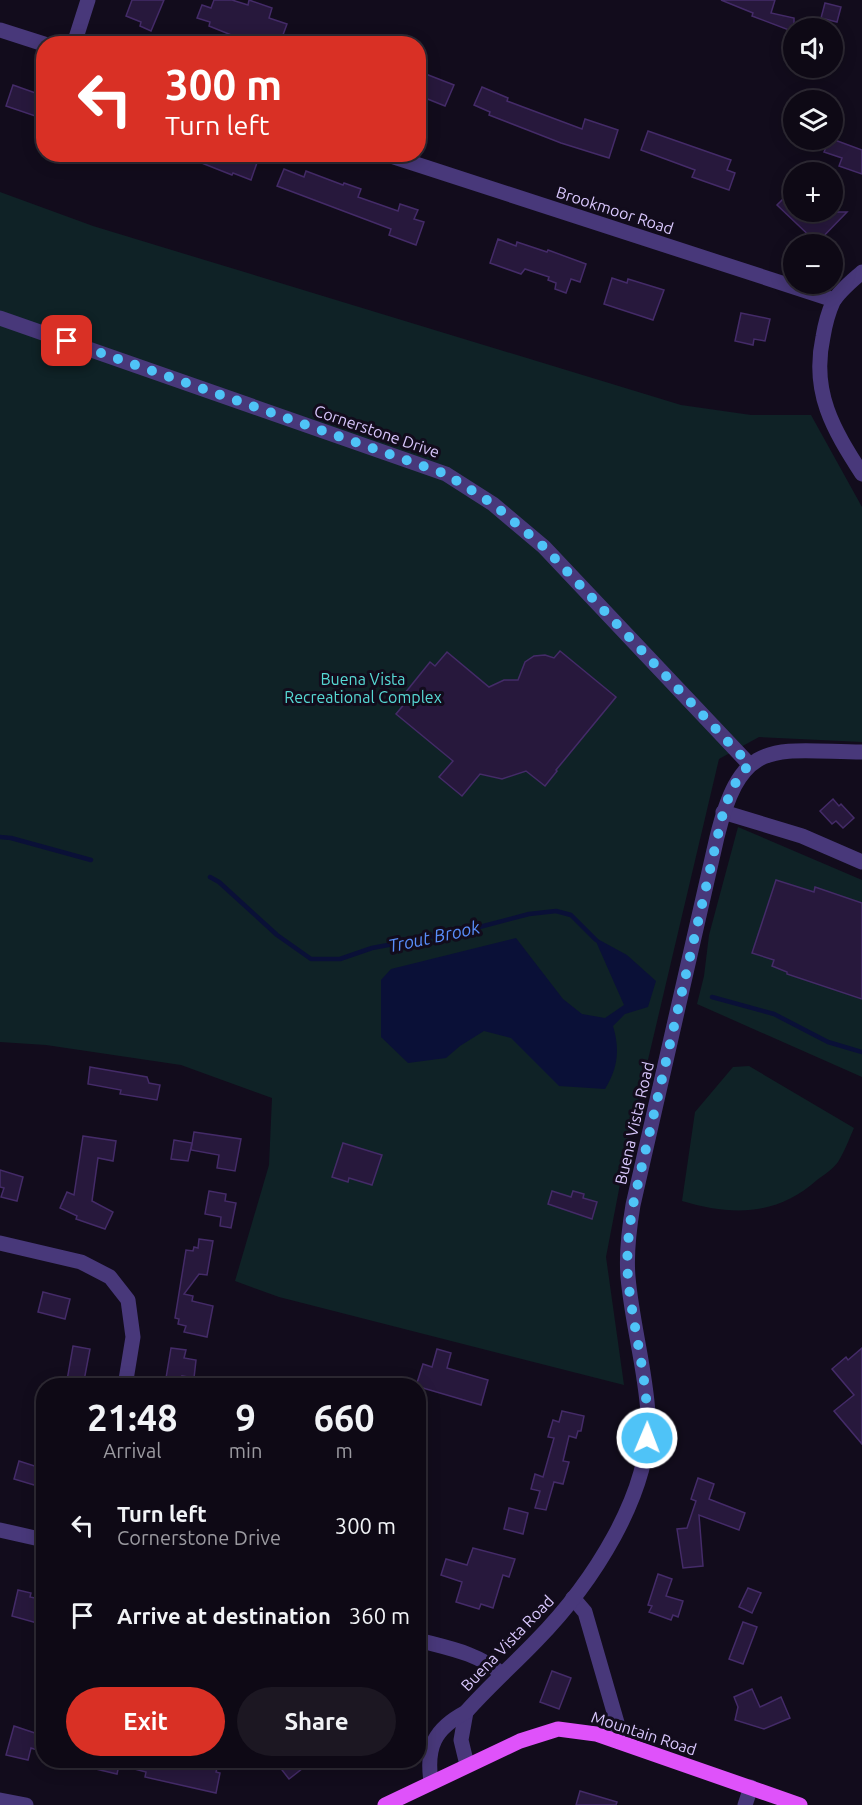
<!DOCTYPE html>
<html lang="en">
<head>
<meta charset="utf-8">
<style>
	body { margin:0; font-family:Ubuntu,sans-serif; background:#1c1722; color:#f1f3f6; height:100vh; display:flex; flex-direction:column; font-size:22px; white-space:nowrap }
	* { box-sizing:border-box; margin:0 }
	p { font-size:20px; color:#9b9aa0 }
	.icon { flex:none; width:33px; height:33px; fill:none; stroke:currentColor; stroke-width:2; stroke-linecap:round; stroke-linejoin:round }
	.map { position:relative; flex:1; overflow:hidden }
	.side { position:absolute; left:36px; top:1378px; width:390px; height:390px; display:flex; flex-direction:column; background:#0e0915; border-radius:24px; box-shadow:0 3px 15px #0003,0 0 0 2px #2e2a34 }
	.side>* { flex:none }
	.top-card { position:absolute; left:36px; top:36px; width:390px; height:126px; border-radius:24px; box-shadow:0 3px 15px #0003,0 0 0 2px #2e2a34; background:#d93025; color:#fff; overflow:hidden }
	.tools { position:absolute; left:783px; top:18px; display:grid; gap:12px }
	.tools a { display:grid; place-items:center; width:60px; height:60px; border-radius:50%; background:#0e0915; box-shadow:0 3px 15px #0003,0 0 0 2px #2e2a34; font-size:30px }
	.pin { position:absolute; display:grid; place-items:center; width:51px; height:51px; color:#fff; margin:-26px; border-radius:12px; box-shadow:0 3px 9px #0006 }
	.me { position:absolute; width:66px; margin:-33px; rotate:1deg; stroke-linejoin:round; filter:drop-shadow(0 0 4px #0008) }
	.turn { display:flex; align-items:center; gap:21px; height:126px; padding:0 30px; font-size:27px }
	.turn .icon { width:78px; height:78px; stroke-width:2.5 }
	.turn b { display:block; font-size:42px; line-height:51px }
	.eta { display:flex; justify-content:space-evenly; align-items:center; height:102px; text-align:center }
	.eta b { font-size:36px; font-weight:600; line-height:42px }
	.cta { display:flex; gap:12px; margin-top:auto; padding:12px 30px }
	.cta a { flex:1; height:69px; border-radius:36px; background:#d93025; color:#fff; font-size:24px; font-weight:600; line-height:69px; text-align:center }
	.cta a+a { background:#1c1722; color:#f1f3f6 }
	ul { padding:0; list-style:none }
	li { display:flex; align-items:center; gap:18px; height:90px; padding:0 30px }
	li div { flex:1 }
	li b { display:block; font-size:22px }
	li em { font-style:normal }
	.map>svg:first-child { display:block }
</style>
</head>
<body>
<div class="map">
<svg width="862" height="1805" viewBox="0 0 862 1805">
	<rect width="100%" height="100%" fill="#120c1c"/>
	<g fill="#0f2226">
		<polygon points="0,192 93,226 681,405 751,415 811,415 862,507 862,742 759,737 719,759 626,1153 606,1257 624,1385 279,1297 235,1281 269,1165 272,1098 181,1065 46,1045 0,1042"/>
		<polygon points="738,827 862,880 862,1077 697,1004 704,976 709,935"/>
		<path d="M749,1066L854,1128C849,1139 845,1151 838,1162C833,1169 824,1175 817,1180C777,1216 732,1216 682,1201L695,1112L733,1067Z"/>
	</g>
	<path fill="#0a1037" d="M594,937L627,955L656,981L648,1007L625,1014L613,1026C620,1049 618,1068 605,1089L559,1086L511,1038L484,1031L460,1046L446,1058L408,1063L381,1037V980L391,969L516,938L563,999L582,1014L605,1018L624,1005Z"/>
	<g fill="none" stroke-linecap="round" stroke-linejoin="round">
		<g stroke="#0a1037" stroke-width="4.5">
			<polyline points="0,837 11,838 91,860"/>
			<polyline points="210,877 219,882 277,935 311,959 340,959 372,948 468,930 529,914 556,911 571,915 596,940"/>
			<polyline points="712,997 774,1014 828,1042 862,1052"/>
		</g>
	</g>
	<g fill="#27183c" stroke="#442b68" stroke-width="1.5">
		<polygon points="132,0 164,0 151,31 140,26 141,22 126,16"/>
		<polygon points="214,0 232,0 248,5 249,0 272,8 269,18 287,24 280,43 261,37 260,40 253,38 251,43 209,26 210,22 197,18 202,5 211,8"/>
		<polygon points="721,0 775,0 771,13 794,18 794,32 752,16 753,13"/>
		<polygon points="825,3 841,7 837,22 821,18"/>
		<polygon points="418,71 454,85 445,106 425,98 426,95 418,92"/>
		<polygon points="13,85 44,96 44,119 6,106"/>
		<polygon points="482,87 508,98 507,101 582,129 585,119 618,130 609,158 561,143 489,115 490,112 474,105"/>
		<polygon points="648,131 731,160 727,170 735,173 729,190 692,177 695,170 641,150"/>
		<polygon points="832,139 862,150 862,174 839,166 842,158 824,152 829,140"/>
		<polygon points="179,154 225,154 238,159 240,154 260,154 251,180 233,173 232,175"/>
		<polygon points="284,169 304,177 306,171 343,185 344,183 361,189 358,197 398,211 400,204 418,210 414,219 424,222 416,245 389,235 391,229 277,186"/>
		<polygon points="794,188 794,212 847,212 817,243 777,205"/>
		<polygon points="498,239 516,246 517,242 547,252 548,250 586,264 580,282 571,279 566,293 555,289 556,283 548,280 549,277 525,269 521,274 490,263"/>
		<polygon points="612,278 627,283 628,279 664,290 653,320 604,304"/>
		<polygon points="741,313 770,319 765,341 754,339 753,345 735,341"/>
		<polygon points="560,651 616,697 556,770 557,771 545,786 526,771 502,779 480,774 462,796 439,777 453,761 396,714 406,702 401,698 430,662 435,666 447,652 489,687 504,680 518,680 525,662 534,656 545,655 554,658"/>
		<polygon points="833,799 839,806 841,804 854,818 843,828 836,821 832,824 820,811"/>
		<polygon points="776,880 814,892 815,887 862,903 862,999 787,974 787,972 772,966 774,960 752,953"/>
		<polygon points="90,1067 147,1077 149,1083 160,1085 157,1100 120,1094 121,1090 88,1084"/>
		<polygon points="194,1132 241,1139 235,1171 217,1168 219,1155 191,1150"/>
		<polygon points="83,1136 116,1141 113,1161 98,1158 92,1201 113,1212 105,1229 76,1219 77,1216 60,1208 67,1192 74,1195"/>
		<polygon points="174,1140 192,1143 188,1161 171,1159"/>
		<polygon points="343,1143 382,1155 372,1185 349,1178 348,1182 332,1177"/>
		<polygon points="0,1170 23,1177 17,1201 1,1197 4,1188 0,1187"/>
		<polygon points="209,1191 226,1194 225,1201 236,1203 231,1228 220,1226 221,1217 205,1214"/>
		<polygon points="552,1191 571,1197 573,1191 584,1194 583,1198 597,1202 592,1219 548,1204"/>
		<polygon points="199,1239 213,1241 207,1275 199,1274 184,1294 193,1296 192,1301 213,1306 207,1337 184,1332 186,1326 178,1324 179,1319 175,1318 186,1250 193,1251 194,1247 198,1248"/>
		<polygon points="43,1292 70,1299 65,1319 38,1312"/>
		<polygon points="73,1346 90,1349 83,1386 66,1386"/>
		<polygon points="171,1348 186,1350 184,1358 196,1360 194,1378 182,1376 182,1380 166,1378"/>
		<polygon points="862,1348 862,1444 834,1411 854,1395 832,1369 846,1357 848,1360"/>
		<polygon points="437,1349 451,1353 447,1368 488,1380 481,1405 416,1386 423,1364 432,1367"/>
		<polygon points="562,1411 584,1416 581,1431 578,1431 576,1438 569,1436 563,1461 569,1462 563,1484 554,1482 546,1510 535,1508 540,1491 531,1489 535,1474 543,1477 554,1438 548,1437 553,1420 559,1422"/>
		<polygon points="19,1461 44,1469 44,1488 14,1479"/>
		<polygon points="698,1478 714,1484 709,1499 745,1513 739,1530 699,1515 703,1566 683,1568 677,1529 687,1528 696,1501 691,1499"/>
		<polygon points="509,1508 528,1513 523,1534 504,1529"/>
		<polygon points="473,1548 515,1559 509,1577 503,1575 493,1608 481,1604 479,1609 456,1602 462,1582 441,1575 446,1559 467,1565"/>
		<polygon points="658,1574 672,1579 666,1596 683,1601 678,1617 673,1615 671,1620 649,1612 652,1606 648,1605"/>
		<polygon points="748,1588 761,1593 752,1613 739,1607"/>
		<polygon points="18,1590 31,1593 30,1597 44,1600 44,1625 12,1616"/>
		<polygon points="743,1622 757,1627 743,1664 729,1659"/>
		<polygon points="552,1671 571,1678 559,1709 540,1702"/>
		<polygon points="752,1689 760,1707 781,1697 790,1718 764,1729 735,1720 738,1707 734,1697"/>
		<polygon points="14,1726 44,1736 40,1751 31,1748 28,1760 6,1755"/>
		<polygon points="84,1761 149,1761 160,1764 161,1761 175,1761 175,1763 202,1769 204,1761 219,1761 216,1772 220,1773 216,1793 145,1777 146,1772 119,1765 117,1774 83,1766"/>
		<polygon points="275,1761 312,1761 289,1779"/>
		<polygon points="580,1791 617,1802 616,1805 576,1805"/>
	</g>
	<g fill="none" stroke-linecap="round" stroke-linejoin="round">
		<g stroke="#48387a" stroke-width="15">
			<polyline points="0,30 44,44"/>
			<polyline points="74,44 88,0"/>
			<polyline points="385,154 834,300"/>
			<path d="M862,272C853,280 839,291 833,302C828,313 825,325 823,337C811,392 833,429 862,474"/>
			<polyline points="0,318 446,474 493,504 544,547 749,764"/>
			<polyline points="723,812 802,836 862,862"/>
			<polyline points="0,1243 81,1262 110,1277 128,1300 133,1337 125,1386"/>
			<polyline points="0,1530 44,1540"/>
			<polyline points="573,1598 585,1612 618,1726 617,1741"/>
			<path d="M418,1640C448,1648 478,1653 502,1674"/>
			<polyline points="466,1712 461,1740 467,1765"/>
			<path d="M431,1782C426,1747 434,1729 466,1712C488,1687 513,1665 536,1641C590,1586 653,1493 648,1413C645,1367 632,1323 628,1277C626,1253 629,1229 633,1205L717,837C742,736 772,751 862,752"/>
			<polyline points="0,1800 26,1805"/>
			<polyline points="745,1805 751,1787"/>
		</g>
		<polyline stroke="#df52fa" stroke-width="15" points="385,1805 520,1741 558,1729 596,1734 800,1805"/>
	</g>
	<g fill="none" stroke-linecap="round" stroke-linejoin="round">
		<path stroke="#4fc3f7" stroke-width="10" stroke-dasharray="0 18" d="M67,341L446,474L493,504L544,547L749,764L732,788L723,813L633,1205C629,1229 626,1253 628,1278C633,1332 650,1384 647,1438"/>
	</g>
	<g text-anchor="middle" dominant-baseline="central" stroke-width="6" stroke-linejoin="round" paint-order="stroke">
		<g font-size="16" fill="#dac8fe" stroke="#120c1c">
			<text transform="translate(615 210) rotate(18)">Brookmoor Road</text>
			<text transform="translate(377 431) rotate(19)">Cornerstone Drive</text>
			<text transform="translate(634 1123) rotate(-77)">Buena Vista Road</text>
			<text transform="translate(507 1643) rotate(-46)">Buena Vista Road</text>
			<text transform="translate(644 1733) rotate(18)">Mountain Road</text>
		</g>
		<g font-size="16" fill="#57dad5" stroke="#120c1c">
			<text x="363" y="679">Buena Vista<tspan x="363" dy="18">Recreational Complex</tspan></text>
		</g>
		<g font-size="18" font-style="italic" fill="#598efb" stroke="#120c1c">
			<text transform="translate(434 936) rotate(-12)">Trout Brook</text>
		</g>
	</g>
</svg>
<div class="tools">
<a><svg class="icon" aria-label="sound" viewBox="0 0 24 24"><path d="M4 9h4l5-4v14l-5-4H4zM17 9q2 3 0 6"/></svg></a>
<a><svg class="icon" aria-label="layers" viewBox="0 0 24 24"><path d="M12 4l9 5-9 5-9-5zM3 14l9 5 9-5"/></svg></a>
<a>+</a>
<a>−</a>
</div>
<div class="pin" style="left:67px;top:341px;background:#d93025"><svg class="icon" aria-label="arrive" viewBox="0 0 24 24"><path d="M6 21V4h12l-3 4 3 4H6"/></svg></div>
<svg class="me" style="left:647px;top:1438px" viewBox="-20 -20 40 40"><circle r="17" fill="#4fc3f7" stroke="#fff" stroke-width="3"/><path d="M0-11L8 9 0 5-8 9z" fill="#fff"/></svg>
<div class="top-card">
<div class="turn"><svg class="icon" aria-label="left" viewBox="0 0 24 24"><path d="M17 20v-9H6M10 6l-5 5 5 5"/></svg><div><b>300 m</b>Turn left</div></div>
</div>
<section class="side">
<div class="eta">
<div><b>21:48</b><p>Arrival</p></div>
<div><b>9</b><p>min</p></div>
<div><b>660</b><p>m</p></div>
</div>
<ul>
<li><svg class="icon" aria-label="left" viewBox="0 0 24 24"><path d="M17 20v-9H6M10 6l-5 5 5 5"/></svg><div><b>Turn left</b><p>Cornerstone Drive</p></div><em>300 m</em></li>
<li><svg class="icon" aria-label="arrive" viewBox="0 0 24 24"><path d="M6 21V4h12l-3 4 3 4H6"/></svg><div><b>Arrive at destination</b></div><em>360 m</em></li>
</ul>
<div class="cta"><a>Exit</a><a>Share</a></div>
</section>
</div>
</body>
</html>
